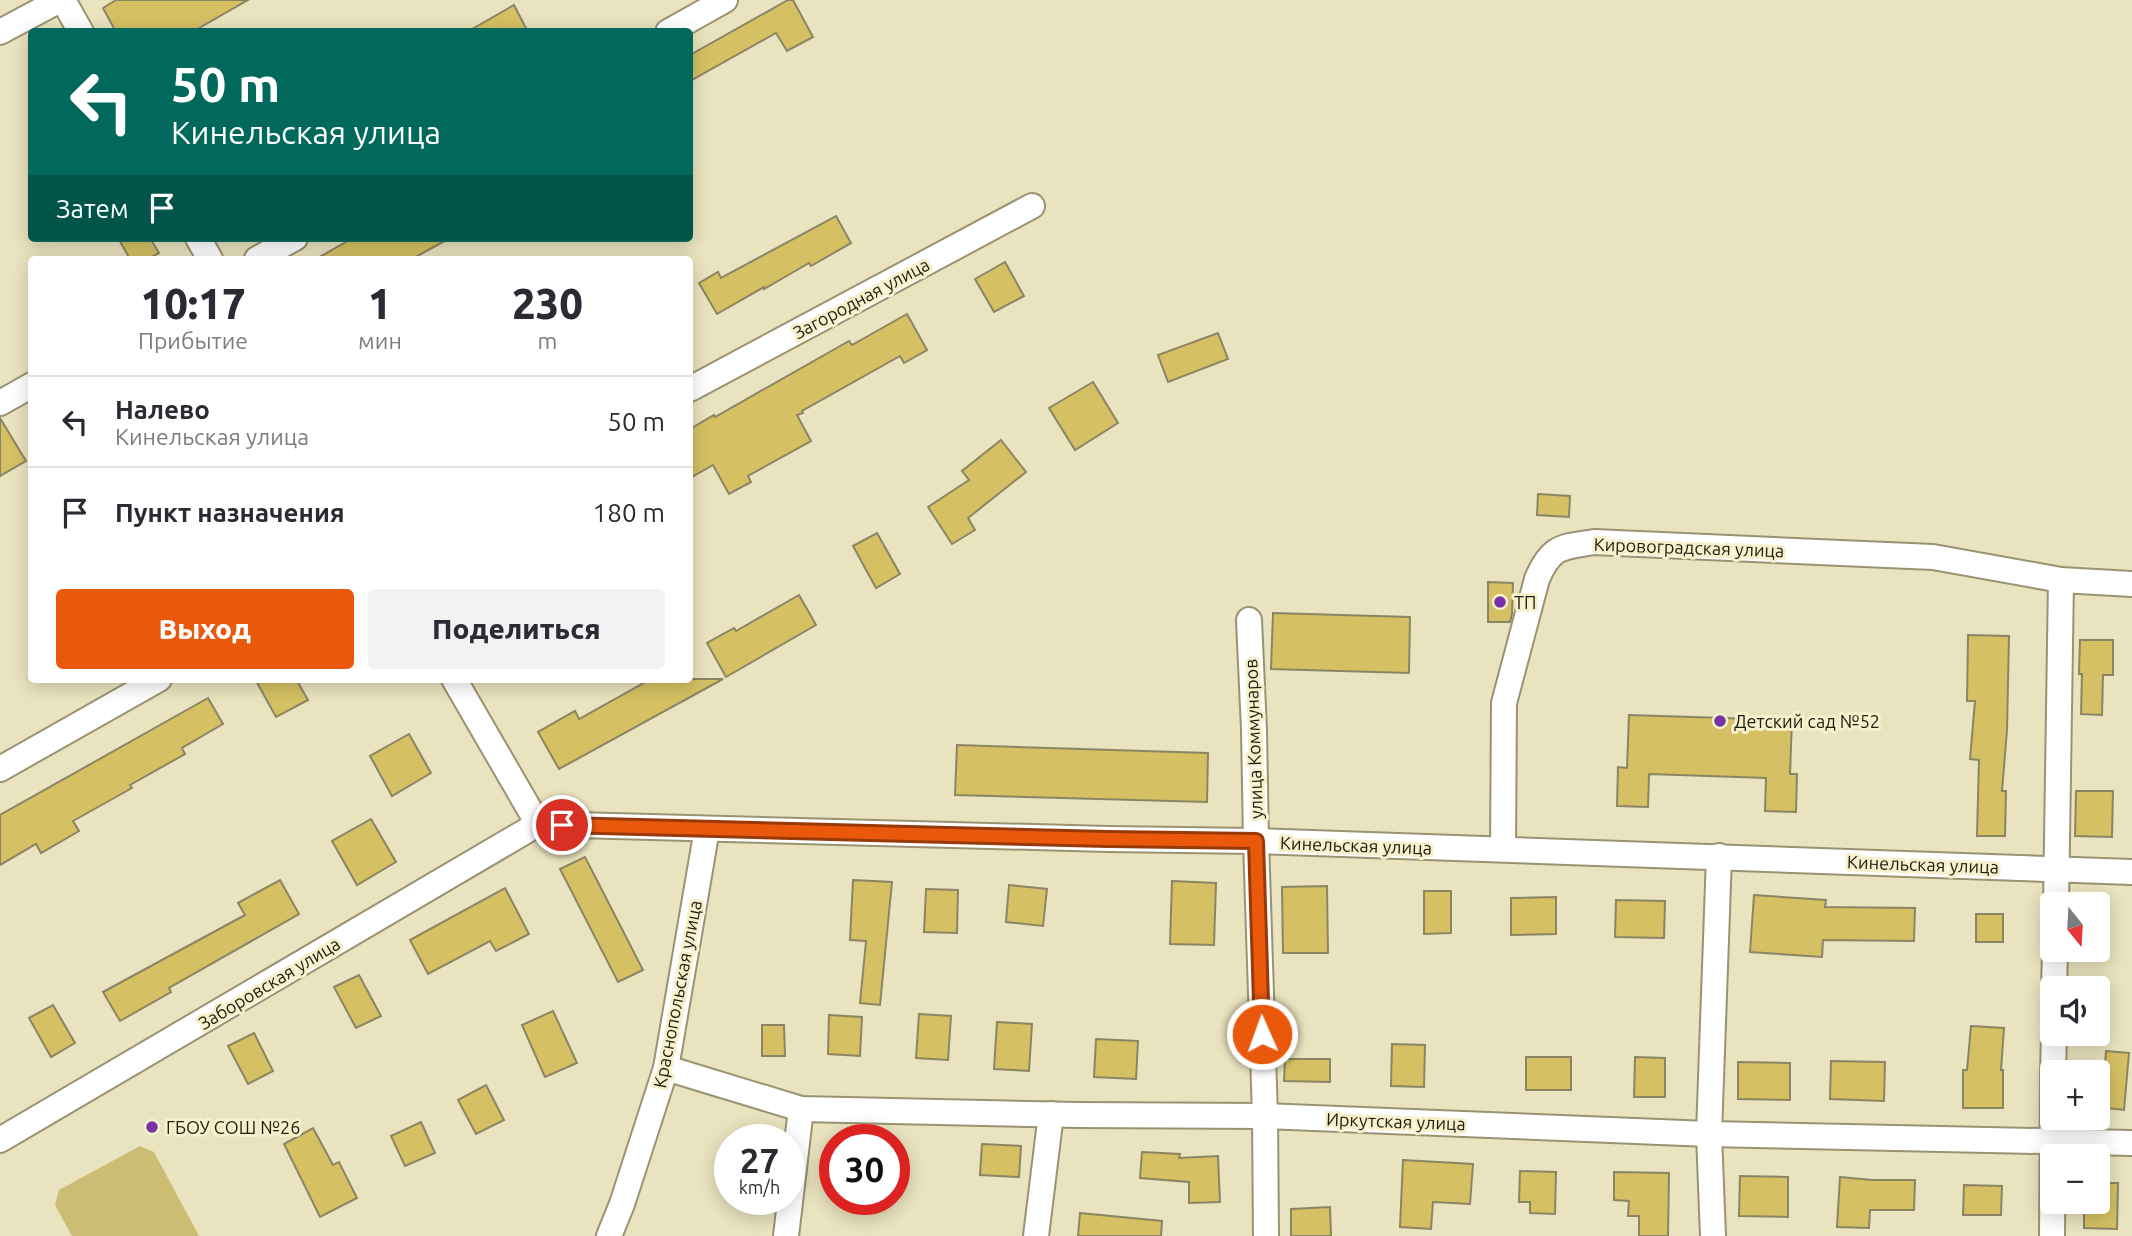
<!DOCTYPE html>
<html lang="ru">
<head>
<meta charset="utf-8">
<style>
	body { margin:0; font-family:Ubuntu,sans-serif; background:#f2f2f3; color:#2b2b33; height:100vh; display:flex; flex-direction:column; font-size:26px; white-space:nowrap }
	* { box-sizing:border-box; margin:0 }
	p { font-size:23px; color:#7c7c81 }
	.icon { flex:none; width:38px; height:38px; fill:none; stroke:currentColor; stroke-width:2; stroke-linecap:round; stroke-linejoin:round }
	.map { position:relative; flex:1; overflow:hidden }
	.side { position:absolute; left:28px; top:256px; width:665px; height:427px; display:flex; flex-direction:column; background:#fff; border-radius:7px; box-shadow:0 4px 18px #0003 }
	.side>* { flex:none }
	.banner { position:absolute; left:28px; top:28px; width:665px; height:214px; border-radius:7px; box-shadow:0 4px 18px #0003; background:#00695c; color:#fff; overflow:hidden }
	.needle { width:46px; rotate:162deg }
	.fabs { position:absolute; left:2040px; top:892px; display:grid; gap:14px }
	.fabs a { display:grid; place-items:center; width:70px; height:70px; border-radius:7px; background:#fff; box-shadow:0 4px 18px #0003; font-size:35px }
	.speed { position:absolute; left:714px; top:1124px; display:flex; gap:14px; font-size:35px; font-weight:700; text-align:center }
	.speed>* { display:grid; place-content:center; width:91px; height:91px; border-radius:50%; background:#fff; box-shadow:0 4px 18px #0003; line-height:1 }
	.speed small { font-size:18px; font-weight:400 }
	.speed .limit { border:10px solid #d22; background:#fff; color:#111 }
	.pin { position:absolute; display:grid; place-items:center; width:60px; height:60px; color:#fff; margin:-30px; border:4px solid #fff; border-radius:50%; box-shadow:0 2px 7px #0007 }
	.me { position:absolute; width:77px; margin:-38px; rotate:358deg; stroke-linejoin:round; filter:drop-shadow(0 0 5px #0008) }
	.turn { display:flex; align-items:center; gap:24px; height:147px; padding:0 28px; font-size:32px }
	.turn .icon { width:91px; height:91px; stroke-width:2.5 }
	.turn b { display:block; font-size:49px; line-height:60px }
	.then { display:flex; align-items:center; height:66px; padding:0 28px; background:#0003; gap:14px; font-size:26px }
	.eta { display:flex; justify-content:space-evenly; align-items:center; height:119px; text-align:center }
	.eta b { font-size:42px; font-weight:800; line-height:49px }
	.cta { display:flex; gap:14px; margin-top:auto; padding:14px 28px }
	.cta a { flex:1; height:80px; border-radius:7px; background:#ea580c; color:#fff; font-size:28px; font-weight:800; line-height:80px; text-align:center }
	.cta a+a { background:#f2f2f3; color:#2b2b33 }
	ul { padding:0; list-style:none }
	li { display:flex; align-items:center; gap:21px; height:91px; padding:0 28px; border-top:2px solid #e1e1e2 }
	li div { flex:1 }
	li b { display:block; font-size:26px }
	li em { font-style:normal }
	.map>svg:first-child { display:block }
</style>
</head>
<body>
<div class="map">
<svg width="2132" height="1236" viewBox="0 0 2132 1236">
	<rect width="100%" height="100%" fill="#eae3bf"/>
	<polygon fill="#ccbd75" points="140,1146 154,1152 199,1236 72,1236 55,1205 59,1190"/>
	<g fill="#d5c063" stroke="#8c8564" stroke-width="2">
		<polygon points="116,0 248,0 192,32 116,32 103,8"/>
		<polygon points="788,0 793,0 813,37 787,51 776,33 690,81 690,55"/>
		<polygon points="514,5 528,32 467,32"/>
		<polygon points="836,216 851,243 811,266 809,263 764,289 764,287 717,314 699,283 718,272 721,278"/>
		<polygon points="118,238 150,238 159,253 148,259 130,259"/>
		<polygon points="353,238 450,238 412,259 316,259"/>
		<polygon points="1005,262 1024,296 994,312 975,279"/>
		<polygon points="907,314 927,350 904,363 900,356 802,411 803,413 797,415 811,441 748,476 751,482 729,494 713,465 690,478 690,429 714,415 715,417 849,341 852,345"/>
		<polygon points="1218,333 1228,359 1168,382 1158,355"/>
		<polygon points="1093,382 1118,423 1075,450 1049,408"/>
		<polygon points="0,418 26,461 0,476"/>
		<polygon points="1001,440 1026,472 968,518 975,530 952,544 928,507 969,480 962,471"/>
		<polygon points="1538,494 1570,496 1569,517 1537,515"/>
		<polygon points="877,533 900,574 876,588 853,546"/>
		<polygon points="1488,582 1513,583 1512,614 1510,622 1488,622"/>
		<polygon points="799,595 816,625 726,677 707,643 734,628 736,631"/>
		<polygon points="1273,613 1410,617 1409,673 1271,669"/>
		<polygon points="1968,635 2009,636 2007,730 2002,791 2006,791 2005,836 1977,836 1979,760 1970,759 1975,701 1967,701"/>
		<polygon points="2080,640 2113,640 2113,675 2103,675 2102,715 2081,714 2082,674 2079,674"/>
		<polygon points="255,679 296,679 308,700 276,717"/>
		<polygon points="651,679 723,679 559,769 538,732 575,711 579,719"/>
		<polygon points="208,698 223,724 182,748 185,754 130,785 132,788 73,821 79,831 41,853 36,844 0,865 0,815"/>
		<polygon points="1629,715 1792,720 1790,774 1797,774 1796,812 1765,811 1766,778 1649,774 1648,807 1617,806 1618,767 1627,768"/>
		<polygon points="409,734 431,773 392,796 370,756"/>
		<polygon points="957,745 1208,753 1207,802 955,795"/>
		<polygon points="2076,791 2113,791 2112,837 2075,836"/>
		<polygon points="371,819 396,862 357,885 332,841"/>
		<polygon points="585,857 643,970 618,982 560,869"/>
		<polygon points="280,880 299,914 169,988 171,992 120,1021 103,992 245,915 238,903"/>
		<polygon points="853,880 892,882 880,1005 860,1003 866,941 850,940"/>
		<polygon points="1172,881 1216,883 1214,945 1170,944"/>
		<polygon points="1009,885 1047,889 1043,926 1006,922"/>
		<polygon points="1327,886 1328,953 1283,953 1282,887"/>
		<polygon points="505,888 529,934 496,951 490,941 428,974 410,940"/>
		<polygon points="926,889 958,890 957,933 924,932"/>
		<polygon points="1424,891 1451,891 1451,933 1424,934"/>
		<polygon points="1754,895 1826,900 1825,907 1915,908 1914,941 1823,940 1822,957 1750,952"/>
		<polygon points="1556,897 1556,934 1511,935 1511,898"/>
		<polygon points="1616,900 1665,901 1664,938 1615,937"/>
		<rect x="1976" y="914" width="27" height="28"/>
		<polygon points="359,975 381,1016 356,1028 334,987"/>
		<polygon points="53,1005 75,1043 51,1057 29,1018"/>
		<polygon points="553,1011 577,1063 545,1077 522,1025"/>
		<polygon points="919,1014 951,1016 948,1060 916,1058"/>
		<polygon points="829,1015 862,1017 860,1056 828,1054"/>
		<polygon points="997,1022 1032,1024 1029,1071 994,1069"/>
		<polygon points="762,1025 784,1025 785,1056 762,1056"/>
		<polygon points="1971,1026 2004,1028 2001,1070 2003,1070 2003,1108 1963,1108 1963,1070 1967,1070"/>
		<polygon points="254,1033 273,1071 248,1084 228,1046"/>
		<polygon points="1096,1039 1138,1041 1136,1079 1094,1077"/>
		<polygon points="1392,1044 1425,1045 1424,1087 1391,1086"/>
		<polygon points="2106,1051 2129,1053 2124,1110 2098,1107 2098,1077 2104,1078"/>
		<rect x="1526" y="1057" width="45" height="33"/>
		<polygon points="1635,1057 1665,1058 1665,1097 1634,1097"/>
		<polygon points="1285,1059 1330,1059 1330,1082 1284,1081"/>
		<polygon points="1831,1061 1885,1062 1884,1101 1830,1099"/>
		<polygon points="1738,1062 1790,1063 1790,1100 1738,1099"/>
		<polygon points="486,1085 504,1120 476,1134 458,1100"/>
		<polygon points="421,1122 435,1153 405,1166 391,1136"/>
		<polygon points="313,1128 333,1165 339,1162 357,1198 320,1217 284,1144"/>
		<polygon points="982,1144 1021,1146 1019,1177 980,1175"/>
		<polygon points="1142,1152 1180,1154 1179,1158 1218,1156 1220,1202 1189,1203 1189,1182 1140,1178"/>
		<polygon points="1403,1160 1473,1164 1470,1204 1433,1202 1431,1229 1400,1227"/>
		<polygon points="1520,1171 1556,1172 1555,1214 1530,1213 1530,1202 1519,1202"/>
		<polygon points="1614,1172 1669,1173 1668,1236 1639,1236 1639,1216 1628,1216 1629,1201 1614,1200"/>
		<polygon points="1740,1176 1788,1177 1788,1217 1739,1216"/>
		<polygon points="1840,1177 1872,1180 1915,1180 1914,1210 1870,1210 1869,1228 1837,1227"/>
		<polygon points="2098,1183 2118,1183 2117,1229 2084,1228 2084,1202 2098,1202"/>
		<polygon points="1964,1185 2002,1186 2001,1215 1963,1215"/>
		<polygon points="1330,1207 1331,1236 1291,1236 1291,1209"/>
		<polygon points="1080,1213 1162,1221 1161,1236 1078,1236"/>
	</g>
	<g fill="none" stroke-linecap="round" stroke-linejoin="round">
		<g stroke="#9a9372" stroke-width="28">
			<g id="minor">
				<polyline points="63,0 81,32"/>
				<polyline points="0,32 60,0"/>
				<polyline points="668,32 725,0"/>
				<polyline points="198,238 210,259"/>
				<polyline points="257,259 295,238"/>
				<polyline points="690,389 1032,206"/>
				<polyline points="0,403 32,385"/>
				<polyline points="1249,620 1254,730 1256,841 1265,1116 1266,1236"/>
				<polyline points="454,679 538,824"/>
				<polyline points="0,769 159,679"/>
				<polyline points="538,824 1108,839 1256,841 2132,872"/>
				<path d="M1503,849L1504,703L1537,579C1551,546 1561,547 1594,542L1933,557L2061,580L2132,584"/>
				<polyline points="2056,905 2061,580"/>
				<polyline points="2054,989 2055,950"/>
				<polyline points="666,1068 801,1109 1078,1115 1265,1116 1709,1134 2132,1143"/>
				<polyline points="2053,1073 2054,1034"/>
				<polyline points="0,1140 538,824"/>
				<polyline points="609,1236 622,1204 666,1068 707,829"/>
				<polyline points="786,1236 801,1109"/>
				<polyline points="1036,1236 1051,1114"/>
				<polyline points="1713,1236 1709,1134 1719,856"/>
				<polyline points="2052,1236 2053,1075"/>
			</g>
		</g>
		<use href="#minor" stroke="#fff" stroke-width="24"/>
	</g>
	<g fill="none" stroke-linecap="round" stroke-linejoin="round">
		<g stroke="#983908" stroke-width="18">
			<polyline id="route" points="562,825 1108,839 1256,841 1262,1034"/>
		</g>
		<use href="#route" stroke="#ea580c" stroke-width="12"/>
	</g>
	<g fill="#7632a6" stroke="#f7f0cc" stroke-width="2.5">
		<circle cx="1500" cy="602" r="7"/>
		<circle cx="1720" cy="721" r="7"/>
		<circle cx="152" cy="1127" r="7"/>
	</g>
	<g text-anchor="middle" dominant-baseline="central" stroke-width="6" stroke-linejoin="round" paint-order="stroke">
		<g font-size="18" fill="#1f1d10" stroke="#f7f0cc">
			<text transform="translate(861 298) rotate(-28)">Загородная улица</text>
			<text transform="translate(1689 547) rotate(2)">Кировоградская улица</text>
			<text transform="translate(1253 739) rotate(-92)">улица Коммунаров</text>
			<text transform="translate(1356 845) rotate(2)">Кинельская улица</text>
			<text transform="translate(1923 864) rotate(2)">Кинельская улица</text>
			<text transform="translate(269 983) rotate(-31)">Заборовская улица</text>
			<text transform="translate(677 994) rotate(-79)">Краснопольская улица</text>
			<text transform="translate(1396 1121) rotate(2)">Иркутская улица</text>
		</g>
		<g font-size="18" fill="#1f1d10" stroke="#f7f0cc" text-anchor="start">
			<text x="1514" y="602">ТП</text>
			<text x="1734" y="721">Детский сад №52</text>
			<text x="166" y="1127">ГБОУ СОШ №26</text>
		</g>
	</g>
</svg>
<div class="fabs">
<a><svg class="needle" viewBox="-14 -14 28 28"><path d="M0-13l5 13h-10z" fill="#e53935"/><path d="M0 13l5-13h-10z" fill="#7c7c81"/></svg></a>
<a><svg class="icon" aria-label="sound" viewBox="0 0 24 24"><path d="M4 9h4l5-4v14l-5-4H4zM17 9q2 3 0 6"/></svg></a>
<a>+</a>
<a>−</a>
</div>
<div class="speed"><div>27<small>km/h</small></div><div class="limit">30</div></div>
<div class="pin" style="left:562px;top:825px;background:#d93025"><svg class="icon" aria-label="arrive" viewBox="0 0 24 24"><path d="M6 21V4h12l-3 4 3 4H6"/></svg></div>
<svg class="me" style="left:1262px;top:1034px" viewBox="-20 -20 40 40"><circle r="17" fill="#ea580c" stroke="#fff" stroke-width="3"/><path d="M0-11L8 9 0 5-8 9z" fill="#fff"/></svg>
<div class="banner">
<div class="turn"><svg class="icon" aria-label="left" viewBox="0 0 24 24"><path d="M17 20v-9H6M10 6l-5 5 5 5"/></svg><div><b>50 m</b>Кинельская улица</div></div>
<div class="then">Затем<svg class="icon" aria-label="arrive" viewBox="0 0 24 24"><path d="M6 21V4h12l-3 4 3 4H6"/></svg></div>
</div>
<section class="side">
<div class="eta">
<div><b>10:17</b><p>Прибытие</p></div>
<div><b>1</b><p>мин</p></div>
<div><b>230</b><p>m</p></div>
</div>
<ul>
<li><svg class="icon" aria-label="left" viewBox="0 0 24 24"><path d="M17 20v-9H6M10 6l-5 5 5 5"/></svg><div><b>Налево</b><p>Кинельская улица</p></div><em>50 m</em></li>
<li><svg class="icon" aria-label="arrive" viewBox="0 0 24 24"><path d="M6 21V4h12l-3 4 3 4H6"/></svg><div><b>Пункт назначения</b></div><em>180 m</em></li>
</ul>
<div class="cta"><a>Выход</a><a>Поделиться</a></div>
</section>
</div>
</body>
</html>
